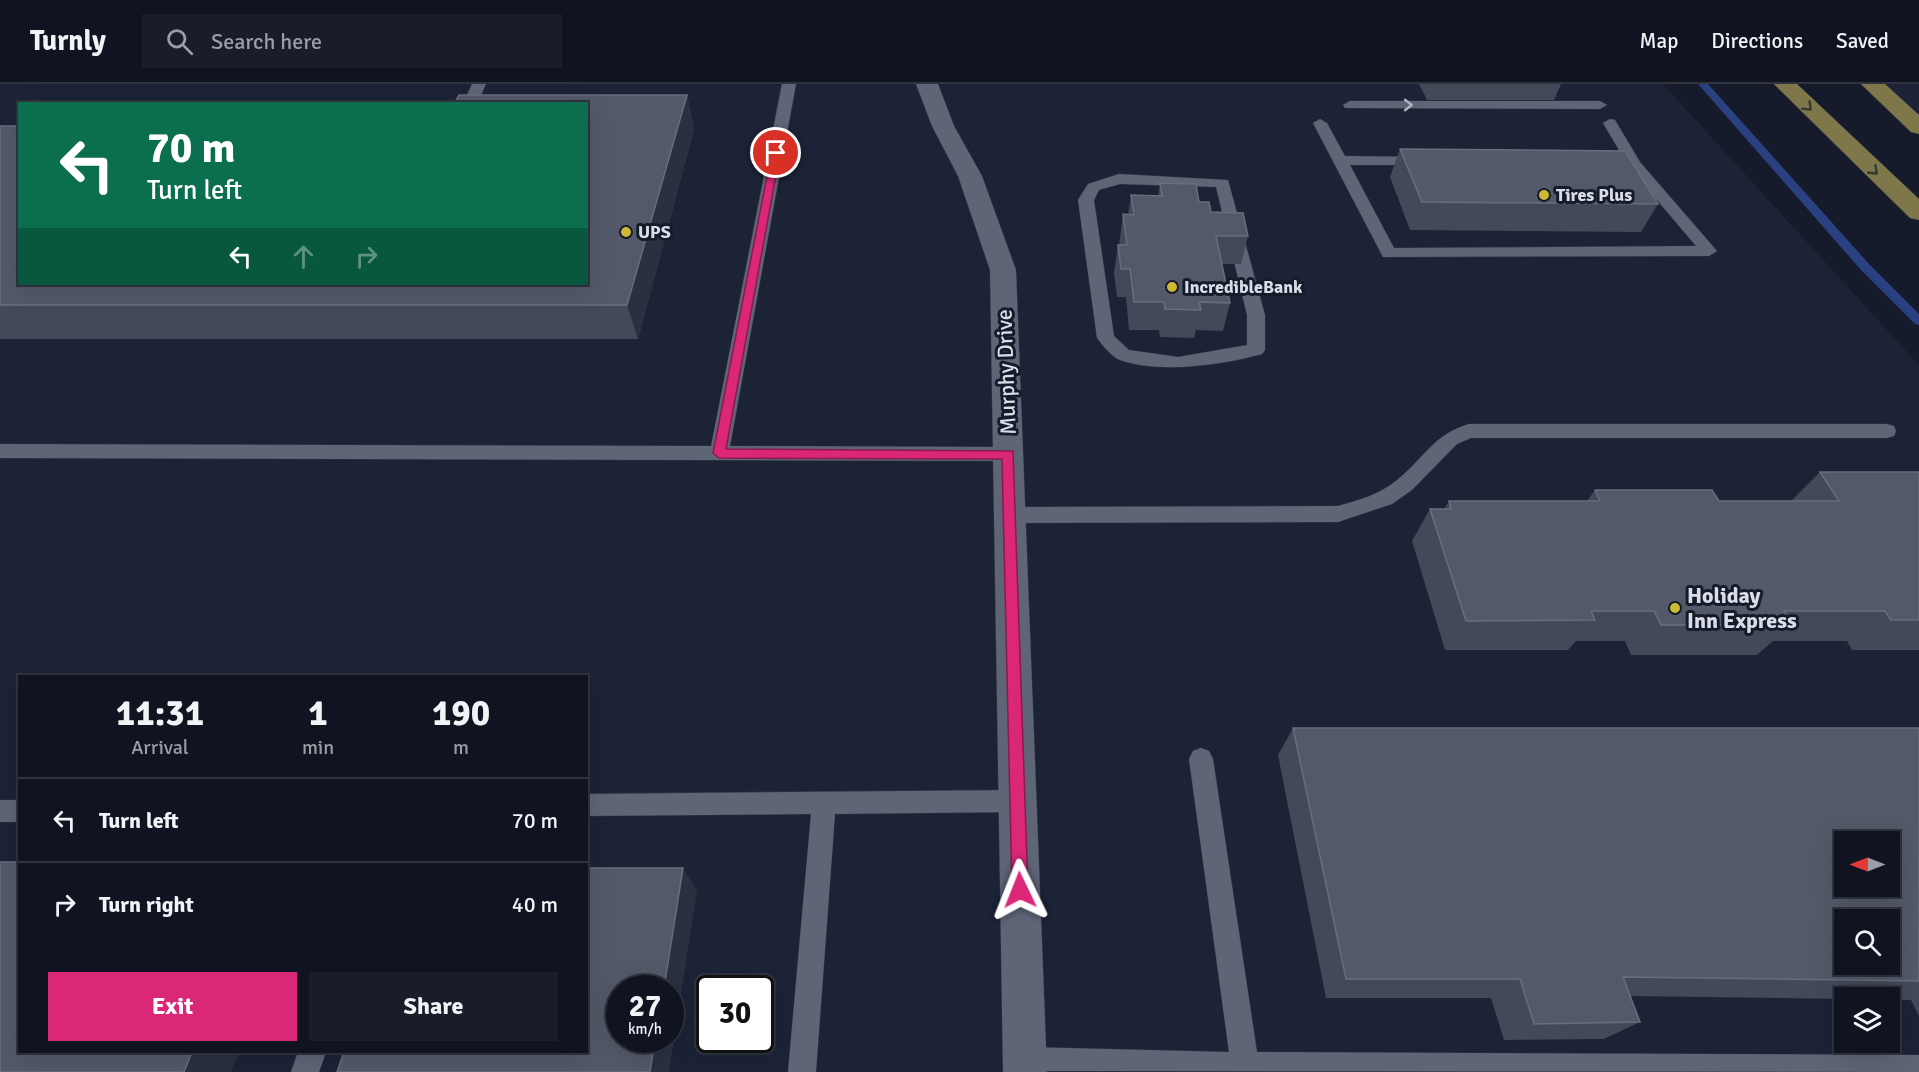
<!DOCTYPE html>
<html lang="en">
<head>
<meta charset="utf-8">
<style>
	body { margin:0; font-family:Signika,sans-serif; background:#191d29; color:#f1f3f6; height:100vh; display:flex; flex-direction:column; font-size:22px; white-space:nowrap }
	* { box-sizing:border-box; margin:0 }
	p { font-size:20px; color:#9c9ea5 }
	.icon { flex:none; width:33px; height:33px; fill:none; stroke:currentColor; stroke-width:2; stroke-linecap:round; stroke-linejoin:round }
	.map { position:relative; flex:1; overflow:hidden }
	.drawer { position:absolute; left:18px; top:591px; width:570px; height:378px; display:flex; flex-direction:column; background:#101420; border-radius:0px; box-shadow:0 6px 24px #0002,0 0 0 2px #30333e }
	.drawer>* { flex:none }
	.top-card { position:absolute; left:18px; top:18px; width:570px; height:183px; border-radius:0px; box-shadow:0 6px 24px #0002,0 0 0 2px #30333e; background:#0b6e4f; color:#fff; overflow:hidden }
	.needle { width:39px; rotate:270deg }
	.fabs { position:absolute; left:1834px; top:747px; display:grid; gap:12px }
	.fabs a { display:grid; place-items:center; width:66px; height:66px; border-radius:0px; background:#101420; box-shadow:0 6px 24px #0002,0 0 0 2px #30333e; font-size:30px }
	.speed { position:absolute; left:606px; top:891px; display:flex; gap:12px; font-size:30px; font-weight:700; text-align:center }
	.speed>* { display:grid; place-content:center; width:78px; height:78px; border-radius:50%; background:#101420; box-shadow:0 6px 24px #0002,0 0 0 2px #30333e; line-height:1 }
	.speed small { font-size:15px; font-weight:400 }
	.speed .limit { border:3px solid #111; border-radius:9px; background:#fff; color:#111 }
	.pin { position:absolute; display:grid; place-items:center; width:51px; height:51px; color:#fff; margin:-26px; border:3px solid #fff; border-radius:50%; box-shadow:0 2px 6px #0007 }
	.me { position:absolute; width:66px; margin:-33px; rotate:358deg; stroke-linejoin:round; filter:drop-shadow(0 0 4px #0008) }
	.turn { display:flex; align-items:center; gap:21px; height:126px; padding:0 30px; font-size:27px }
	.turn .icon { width:78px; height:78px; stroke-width:2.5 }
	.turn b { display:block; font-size:42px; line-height:51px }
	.lanes { display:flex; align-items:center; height:57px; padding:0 30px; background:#0003; justify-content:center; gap:30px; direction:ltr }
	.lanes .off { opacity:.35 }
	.eta { display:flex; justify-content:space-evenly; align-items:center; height:102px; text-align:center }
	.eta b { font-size:36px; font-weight:800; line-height:42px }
	.action { display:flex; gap:12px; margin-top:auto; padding:12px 30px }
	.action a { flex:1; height:69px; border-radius:0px; background:#db2777; color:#fff; font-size:24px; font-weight:800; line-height:69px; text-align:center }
	.action a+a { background:#191d29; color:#f1f3f6 }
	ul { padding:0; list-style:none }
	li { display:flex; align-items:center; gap:18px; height:84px; padding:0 30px; border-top:2px solid #30333e }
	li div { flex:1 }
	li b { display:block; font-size:22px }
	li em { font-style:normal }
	header { display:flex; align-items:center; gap:36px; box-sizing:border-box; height:84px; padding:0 30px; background:#101420; border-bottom:2px solid #30333e }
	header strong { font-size:28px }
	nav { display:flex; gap:33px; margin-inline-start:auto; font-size:21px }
	.search { width:420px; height:54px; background:#191d29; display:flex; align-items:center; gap:15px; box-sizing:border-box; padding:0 21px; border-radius:0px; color:#9c9ea5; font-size:22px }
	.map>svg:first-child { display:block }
</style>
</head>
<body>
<header>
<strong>Turnly</strong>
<div class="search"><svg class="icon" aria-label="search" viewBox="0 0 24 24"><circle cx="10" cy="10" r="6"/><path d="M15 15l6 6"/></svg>Search here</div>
<nav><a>Map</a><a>Directions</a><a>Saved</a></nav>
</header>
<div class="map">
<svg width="1919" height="988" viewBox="0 0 1919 988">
	<rect width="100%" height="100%" fill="#151b2a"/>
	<g fill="#1c2337" fill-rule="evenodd">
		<path d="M0,0H1663L1919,281V988H0ZM20,20H586V200H20ZM20,592H586V968H20ZM1845,758H1890V802H1845ZM1845,836H1890V880H1845ZM620,904H670V956H620ZM710,904H760V956H710ZM1845,914H1890V958H1845Z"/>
		<polygon points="1872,0 1919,0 1919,43"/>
	</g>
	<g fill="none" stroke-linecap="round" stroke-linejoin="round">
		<polygon fill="#2b4080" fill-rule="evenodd" points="1698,0 1708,0 1869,180 1919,230 1919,241 1915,240 1861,186"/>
		<g stroke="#323541" stroke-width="1">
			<g id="lane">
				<polygon points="472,0 486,0 477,20 463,20"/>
				<polygon points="782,0 796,0 730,362 1008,363 1015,365 1018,370 1015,375 1008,377 0,374 0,360 711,362"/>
				<polygon points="1350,17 1600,17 1607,21 1600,25 1345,24 1343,21"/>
				<polygon points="1320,35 1327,39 1345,72 1425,73 1432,77 1425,81 1350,81 1394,164 1696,162 1629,83 1603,39 1610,35 1615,36 1640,78 1717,167 1709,172 1383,173 1313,39"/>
				<path d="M1119,90L1228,96L1265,231V266L1262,270C1223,281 1159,290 1120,276C1112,273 1102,261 1097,254L1078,116L1088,100ZM1120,100L1216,103L1247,231V261L1178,273L1129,266L1114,252L1094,116L1099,106Z"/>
				<path d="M1469,340H1887L1894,342L1896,347L1894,352L1887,354H1471L1457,360L1412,406L1392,420L1338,438L1010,439L1003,436L1000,431L1003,426L1010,423L1338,422C1359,416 1379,411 1397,396C1425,374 1432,351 1469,340Z"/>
				<polygon points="1201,664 1209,667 1213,675 1257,968 1919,971 1919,988 1015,987 1011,977 1015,967 1025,963 1229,968 1189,675 1193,667"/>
				<polygon points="1018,706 1027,709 1030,717 1027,725 1018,728 835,730 816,988 788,988 811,730 586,732 586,710"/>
				<rect x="0" y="716" width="20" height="22"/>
				<polygon points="298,968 326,968 319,988 291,988"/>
			</g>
		</g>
		<g stroke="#323541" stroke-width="1">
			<polygon id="street" points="916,0 938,0 954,42 982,92 1016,186 1047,988 1003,988 990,186 958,92 932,42"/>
		</g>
		<g stroke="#323541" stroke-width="1">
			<g id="primary">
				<polygon points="1774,0 1797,0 1919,115 1919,136 1910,134"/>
				<polygon points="1861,0 1885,0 1919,31 1919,50 1911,48"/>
			</g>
		</g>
		<use href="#lane" fill="#5d6577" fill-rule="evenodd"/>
		<use href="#street" fill="#5d6577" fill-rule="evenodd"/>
		<use href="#primary" fill="#7d774a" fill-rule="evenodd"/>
	</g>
	<g fill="#424959">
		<polygon points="1419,0 1561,0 1554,16 1427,16"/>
		<polygon points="687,11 694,45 638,255 0,255 0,42 20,200"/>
		<polygon points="1400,65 1658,120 1641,148 1410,146 1390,93"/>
		<polygon points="1160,99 1199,118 1211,128 1248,152 1241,180 1222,180 1230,219 1223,247 1196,246 1194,254 1160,253 1159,246 1129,246 1126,213 1117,213 1114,189 1118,161 1119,161 1123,130 1128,131 1131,111 1158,112"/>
		<polygon points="1820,388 1919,388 1919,566 1852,566 1847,557 1773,557 1757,571 1631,571 1625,557 1576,557 1568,566 1445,566 1412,457 1430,425 1444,425 1449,417 1587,417 1595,406 1719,417 1791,417"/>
		<polygon points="1293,644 1919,644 1919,932 1911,916 1890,916 1890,914 1845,914 1845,915 1630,912 1640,938 1604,955 1504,956 1491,914 1326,914 1278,671"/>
	</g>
	<g fill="#293040">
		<polygon points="687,11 694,45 638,255 627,221"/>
		<polygon points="683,784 697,806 669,988 650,988 655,956 670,956 670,904 664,904"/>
		<polygon points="192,968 239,968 231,988 184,988"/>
	</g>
	<g fill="#535968" stroke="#686e7c" stroke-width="1.5" fill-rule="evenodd">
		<polygon points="459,11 687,11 627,221 0,221 0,42 20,42 20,200 586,200 586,20 454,20"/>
		<polygon points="1400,65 1625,67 1658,120 1422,118"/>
		<polygon points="1160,99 1196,100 1199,118 1209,118 1211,128 1243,129 1248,152 1216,152 1230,219 1199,218 1201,226 1165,225 1164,218 1134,218 1130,185 1121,185 1118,161 1127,161 1123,130 1134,131 1131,111 1162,112"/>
		<polygon points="1820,388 1919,388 1919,536 1891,536 1885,527 1784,527 1792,541 1661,541 1654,527 1591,527 1595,536 1466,537 1430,425 1451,425 1449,417 1600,417 1595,406 1712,406 1719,417 1839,417"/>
		<path d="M1293,644H1919V897L1623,893L1640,938L1534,940L1520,895H1346ZM1845,758H1890V802H1845ZM1845,836H1890V880H1845Z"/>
		<polygon points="0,778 20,778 20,968 192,968 184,988 0,988"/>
		<polygon points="586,784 683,784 664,904 620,904 620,956 655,956 650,988 337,988 344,968 586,968"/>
	</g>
	<defs><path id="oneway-chevron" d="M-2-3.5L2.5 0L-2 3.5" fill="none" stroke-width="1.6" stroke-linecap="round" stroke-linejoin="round" transform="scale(1.5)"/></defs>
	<use stroke="#aeb3c0" href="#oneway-chevron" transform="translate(1408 21)"/>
	<g stroke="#343734">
		<use href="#oneway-chevron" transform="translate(1808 23) rotate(45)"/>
		<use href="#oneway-chevron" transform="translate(1874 87) rotate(43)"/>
	</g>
	<polygon fill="#db2777" stroke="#8e194d" stroke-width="1.5" points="772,67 780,69 726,365 1013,367 1028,806 1026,811 1020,814 1014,811 1012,806 1002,375 719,374 713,369"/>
	<g fill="#ceb837" stroke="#151b2a" stroke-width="2">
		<circle cx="1544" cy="111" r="6"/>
		<circle cx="626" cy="148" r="6"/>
		<circle cx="1172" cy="203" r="6"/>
		<circle cx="1675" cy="524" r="6"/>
	</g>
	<g text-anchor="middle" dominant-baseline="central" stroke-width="6" stroke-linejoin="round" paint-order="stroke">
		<g font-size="18" font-weight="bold" fill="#d9dde8" stroke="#151b2a" text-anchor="start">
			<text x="1556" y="111">Tires Plus</text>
			<text x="638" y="148">UPS</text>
			<text x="1184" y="203">IncredibleBank</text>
		</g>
		<g font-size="22" fill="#d9dde8" stroke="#151b2a">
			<text transform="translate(1006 288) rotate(-92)">Murphy Drive</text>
		</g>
		<g font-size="22" font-weight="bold" fill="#d9dde8" stroke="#151b2a" text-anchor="start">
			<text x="1687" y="511">Holiday<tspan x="1687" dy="25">Inn Express</tspan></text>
		</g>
	</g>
</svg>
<div class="fabs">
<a><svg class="needle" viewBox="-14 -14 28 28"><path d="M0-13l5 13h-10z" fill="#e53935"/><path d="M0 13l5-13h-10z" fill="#9c9ea5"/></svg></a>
<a><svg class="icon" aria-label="search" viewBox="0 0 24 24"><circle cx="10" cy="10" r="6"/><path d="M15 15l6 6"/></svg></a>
<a><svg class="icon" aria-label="layers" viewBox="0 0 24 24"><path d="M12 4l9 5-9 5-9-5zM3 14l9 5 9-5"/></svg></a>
</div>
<div class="speed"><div>27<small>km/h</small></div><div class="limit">30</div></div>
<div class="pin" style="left:776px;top:69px;background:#d93025"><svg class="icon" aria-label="arrive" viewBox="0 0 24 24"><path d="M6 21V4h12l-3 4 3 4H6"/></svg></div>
<svg class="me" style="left:1020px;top:806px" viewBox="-20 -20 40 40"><path d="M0-17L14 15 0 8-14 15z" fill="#db2777" stroke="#fff" stroke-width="4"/></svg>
<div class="top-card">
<div class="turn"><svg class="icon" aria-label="left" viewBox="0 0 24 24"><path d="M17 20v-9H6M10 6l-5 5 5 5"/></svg><div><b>70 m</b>Turn left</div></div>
<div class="lanes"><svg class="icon" aria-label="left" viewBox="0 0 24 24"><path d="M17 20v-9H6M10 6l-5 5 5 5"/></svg><svg class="icon off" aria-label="ahead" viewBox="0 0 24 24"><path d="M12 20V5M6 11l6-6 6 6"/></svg><svg class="icon off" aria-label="right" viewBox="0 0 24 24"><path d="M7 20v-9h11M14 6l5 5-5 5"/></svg></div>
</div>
<section class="drawer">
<div class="eta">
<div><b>11:31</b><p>Arrival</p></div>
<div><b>1</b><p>min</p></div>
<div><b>190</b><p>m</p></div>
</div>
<ul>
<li><svg class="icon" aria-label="left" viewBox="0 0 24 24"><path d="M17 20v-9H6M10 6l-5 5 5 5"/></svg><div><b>Turn left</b></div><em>70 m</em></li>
<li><svg class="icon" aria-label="right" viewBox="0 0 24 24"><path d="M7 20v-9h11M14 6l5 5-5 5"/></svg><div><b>Turn right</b></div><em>40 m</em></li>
</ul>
<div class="action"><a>Exit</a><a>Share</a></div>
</section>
</div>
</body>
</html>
